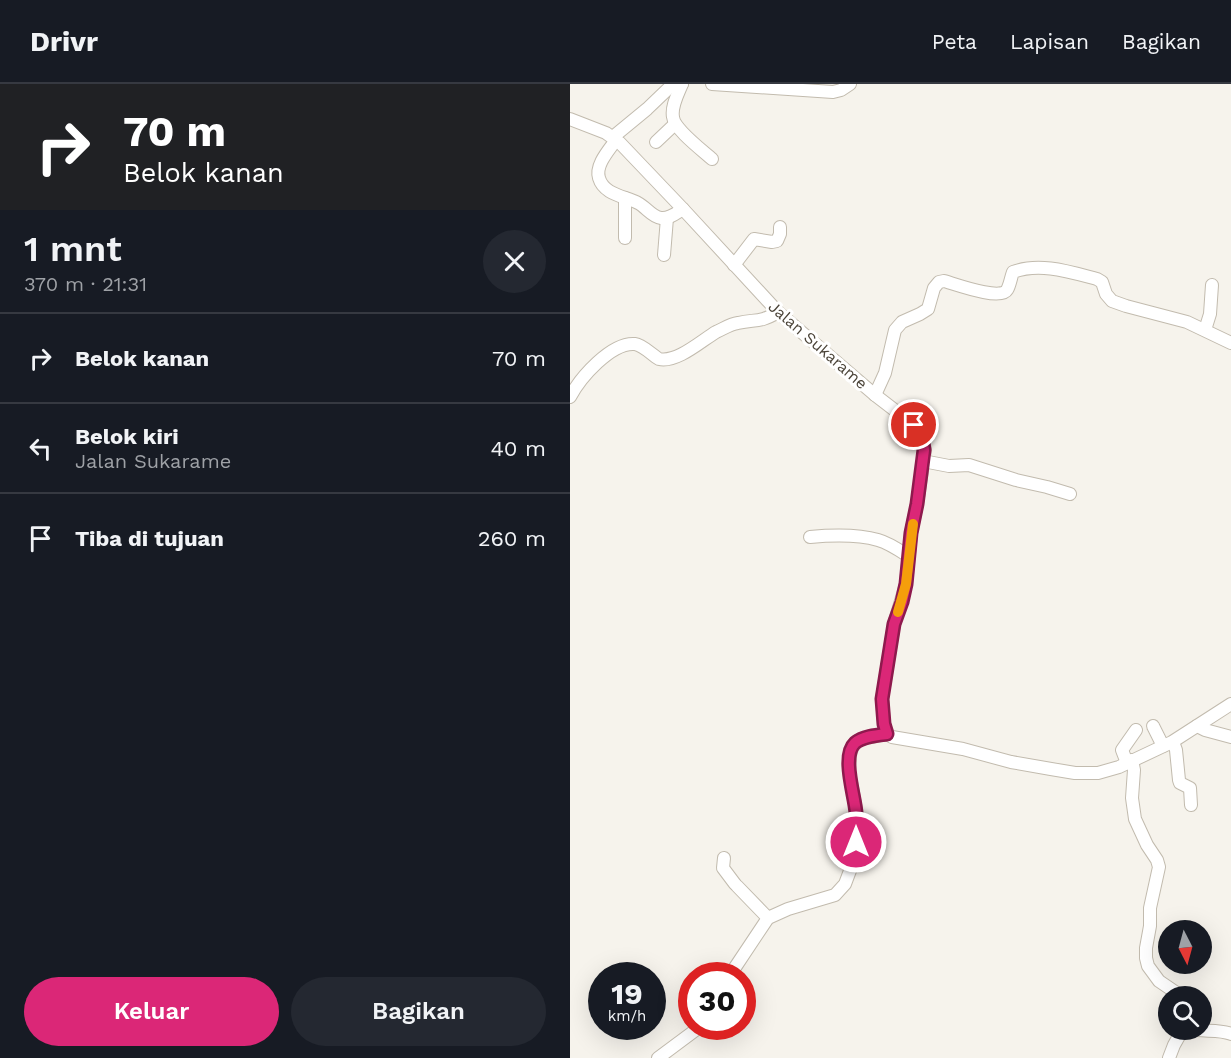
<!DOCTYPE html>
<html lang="id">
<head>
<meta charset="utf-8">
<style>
	body { margin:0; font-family:"Work Sans",sans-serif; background:#242831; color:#f1f3f6; height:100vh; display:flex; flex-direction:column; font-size:22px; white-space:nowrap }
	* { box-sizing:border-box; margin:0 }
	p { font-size:20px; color:#9ea1a6 }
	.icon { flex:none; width:33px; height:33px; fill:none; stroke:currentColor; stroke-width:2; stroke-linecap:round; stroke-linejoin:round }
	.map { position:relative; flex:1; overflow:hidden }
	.details { display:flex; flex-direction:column; background:#171b24; width:570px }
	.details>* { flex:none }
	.hud { background:#202124; color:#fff; overflow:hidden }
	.needle { width:39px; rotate:174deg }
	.tools { position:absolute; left:588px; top:836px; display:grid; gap:12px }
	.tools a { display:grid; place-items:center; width:54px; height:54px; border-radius:50%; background:#171b24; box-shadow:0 6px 24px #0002; font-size:30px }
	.speed { position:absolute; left:18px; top:878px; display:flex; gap:12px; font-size:30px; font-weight:700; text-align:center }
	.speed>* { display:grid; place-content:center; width:78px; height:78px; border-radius:50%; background:#171b24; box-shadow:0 6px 24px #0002; line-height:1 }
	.speed small { font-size:15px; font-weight:400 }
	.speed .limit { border:9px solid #d22; background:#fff; color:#111 }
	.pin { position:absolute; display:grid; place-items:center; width:51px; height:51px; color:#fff; margin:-26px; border:3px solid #fff; border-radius:50%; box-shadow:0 2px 6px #0007 }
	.me { position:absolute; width:66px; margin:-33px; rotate:0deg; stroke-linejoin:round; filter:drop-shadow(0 0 4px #0008) }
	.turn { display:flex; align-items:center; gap:21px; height:126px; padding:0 24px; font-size:27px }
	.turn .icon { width:78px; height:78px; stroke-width:2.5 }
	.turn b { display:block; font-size:42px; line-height:51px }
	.round { display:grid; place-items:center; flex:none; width:63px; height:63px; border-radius:32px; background:#242831 }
	.overview { display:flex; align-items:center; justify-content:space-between; height:102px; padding:0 24px }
	h1 { font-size:36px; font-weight:600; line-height:45px }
	.primary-button { display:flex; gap:12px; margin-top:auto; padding:12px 24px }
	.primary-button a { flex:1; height:69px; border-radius:36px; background:#db2777; color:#fff; font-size:24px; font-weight:600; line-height:69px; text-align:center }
	.primary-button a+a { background:#242831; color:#f1f3f6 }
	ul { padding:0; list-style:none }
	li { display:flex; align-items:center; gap:18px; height:90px; padding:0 24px; border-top:2px solid #363941 }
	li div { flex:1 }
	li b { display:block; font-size:22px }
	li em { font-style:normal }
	header { display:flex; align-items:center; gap:36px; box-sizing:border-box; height:84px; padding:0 30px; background:#171b24; border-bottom:2px solid #363941 }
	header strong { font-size:28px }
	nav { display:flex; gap:33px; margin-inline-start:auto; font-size:21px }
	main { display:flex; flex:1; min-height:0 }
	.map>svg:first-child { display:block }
</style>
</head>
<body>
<header>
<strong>Drivr</strong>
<nav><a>Peta</a><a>Lapisan</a><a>Bagikan</a></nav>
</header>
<main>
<section class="details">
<div class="hud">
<div class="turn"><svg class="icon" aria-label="right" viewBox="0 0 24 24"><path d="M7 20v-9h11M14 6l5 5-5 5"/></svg><div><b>70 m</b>Belok kanan</div></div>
</div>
<div class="overview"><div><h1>1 mnt</h1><p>370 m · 21:31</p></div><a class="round"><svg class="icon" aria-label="close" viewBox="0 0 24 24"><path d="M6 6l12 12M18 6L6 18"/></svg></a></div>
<ul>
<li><svg class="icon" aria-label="right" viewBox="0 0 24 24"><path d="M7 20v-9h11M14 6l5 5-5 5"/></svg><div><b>Belok kanan</b></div><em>70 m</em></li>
<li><svg class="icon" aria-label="left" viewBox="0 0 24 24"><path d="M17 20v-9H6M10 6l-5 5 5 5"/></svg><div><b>Belok kiri</b><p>Jalan Sukarame</p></div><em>40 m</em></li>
<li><svg class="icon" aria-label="arrive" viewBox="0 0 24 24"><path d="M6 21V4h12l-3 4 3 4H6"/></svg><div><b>Tiba di tujuan</b></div><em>260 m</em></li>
</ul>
<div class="primary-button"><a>Keluar</a><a>Bagikan</a></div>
</section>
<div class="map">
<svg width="661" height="974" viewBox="0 0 661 974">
	<rect width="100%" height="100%" fill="#f6f3ec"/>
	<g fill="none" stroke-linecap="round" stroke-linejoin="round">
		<g stroke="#c2bbae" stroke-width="14">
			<g id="minor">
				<path d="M112,0C108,10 101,22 103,33C104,45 132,66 142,75"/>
				<polyline points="142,0 263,8 271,6 280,0"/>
				<polyline points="0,35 36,49 50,59 112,124 208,228 305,311 344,341 352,353 355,366 347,420 341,449 336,500 324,540 312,615 314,640 317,650 322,653 393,665 441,678 481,685 505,689 528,689 549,683 602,658 661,620"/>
				<polyline points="43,53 77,25 100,3 112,0"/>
				<path d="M46,56C39,66 25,81 29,94C34,111 55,112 68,119C76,123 82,133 91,134C100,135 106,129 113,125"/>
				<polyline points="86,58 105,40"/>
				<polyline points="55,154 55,114"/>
				<polyline points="94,171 97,134"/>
				<polyline points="164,181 184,155 202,158 207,157 210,150 210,143"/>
				<polyline points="635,246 640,230 642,201"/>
				<path d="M305,311L315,289L325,246L332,238L350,230L358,225L364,204L369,198L374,197C385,200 431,217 437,206C440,201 441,193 443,188C470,178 500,188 527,195L532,198L536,210L542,217L556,222L617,238L661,259"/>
				<path d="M0,313C10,294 41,258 65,260C73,261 82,271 89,275C107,279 131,257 146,248C153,245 160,240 168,239C186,235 190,239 208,228"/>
				<polyline points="353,377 379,382 399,381 446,396 477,403 500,410"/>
				<path d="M240,453C262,451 287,450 308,456C319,459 329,466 338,472"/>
				<polyline points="583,642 593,662"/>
				<polyline points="627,642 635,646 661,653"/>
				<polyline points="603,658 606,666 609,696 610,699 620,704 621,721"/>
				<polyline points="562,676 564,686 562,714 565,735 577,761 587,776 589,783 580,824 580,842 576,864 576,874 578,882 589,897 611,912"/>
				<polyline points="557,679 552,666 566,646"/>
				<polyline points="154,774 153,784 165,800"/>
				<polyline points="167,802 198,834"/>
				<polyline points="160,891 198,834 218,825 265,811 275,800 284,776 287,740 286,726 279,687 280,671 283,661 287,657 295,654 317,650"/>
				<path d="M619,945C633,948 651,945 661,950"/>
				<polyline points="88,974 127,945 129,942"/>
				<polyline points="599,974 604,961 613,945"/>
			</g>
		</g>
		<use href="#minor" stroke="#fff" stroke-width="12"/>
	</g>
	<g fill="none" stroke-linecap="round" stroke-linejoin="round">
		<g stroke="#8e194d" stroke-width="15">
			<path id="route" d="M286,758C287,748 287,738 286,729C285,712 271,672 285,659C293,652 307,651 317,650L314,640L312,615L324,540L332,518L336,500L341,449L347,420L354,366L352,353L344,341"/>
		</g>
		<use href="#route" stroke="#db2777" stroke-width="10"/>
		<polyline stroke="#f59e0b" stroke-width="10" points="328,528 336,500 343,440"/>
	</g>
	<g text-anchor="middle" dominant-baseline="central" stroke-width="6" stroke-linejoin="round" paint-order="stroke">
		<g font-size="16" fill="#4b4439" stroke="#fff">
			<text transform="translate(248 261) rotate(41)">Jalan Sukarame</text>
		</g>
	</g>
</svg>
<div class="tools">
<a><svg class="needle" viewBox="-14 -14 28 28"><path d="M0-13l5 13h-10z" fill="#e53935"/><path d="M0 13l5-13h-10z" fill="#9ea1a6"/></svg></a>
<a><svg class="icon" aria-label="search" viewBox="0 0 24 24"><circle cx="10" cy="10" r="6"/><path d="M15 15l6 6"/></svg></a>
</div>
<div class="speed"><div>19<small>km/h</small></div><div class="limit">30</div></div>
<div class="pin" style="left:344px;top:341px;background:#d93025"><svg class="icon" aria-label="arrive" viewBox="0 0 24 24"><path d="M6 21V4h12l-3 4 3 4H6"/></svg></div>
<svg class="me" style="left:286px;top:758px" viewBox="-20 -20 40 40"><circle r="17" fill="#db2777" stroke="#fff" stroke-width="3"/><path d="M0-11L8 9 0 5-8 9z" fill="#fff"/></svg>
</div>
</main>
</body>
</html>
